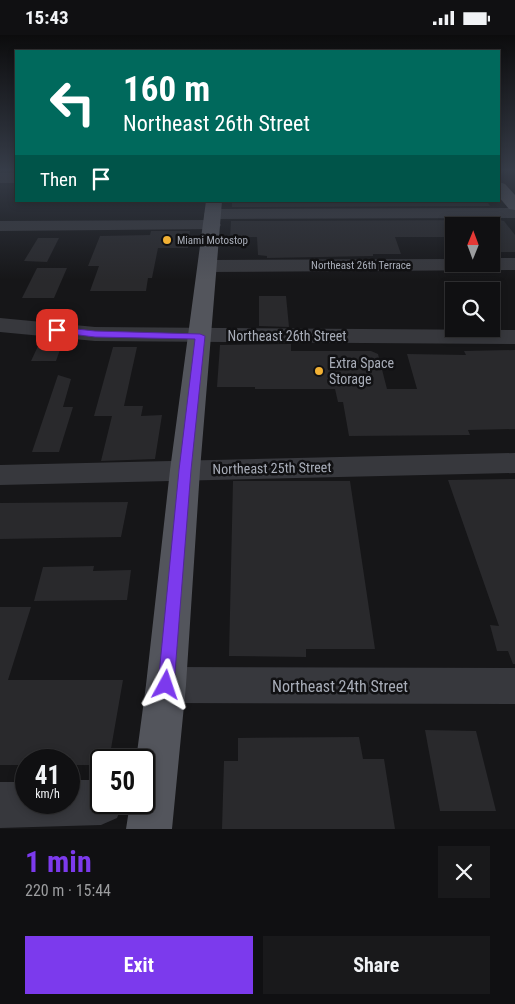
<!DOCTYPE html>
<html lang="en">
<head>
<meta charset="utf-8">
<style>
	body { margin:0; font-family:"Roboto Condensed",sans-serif; background:#19191b; color:#f1f3f6; height:100vh; display:flex; flex-direction:column; font-size:19px; white-space:nowrap }
	* { box-sizing:border-box; margin:0 }
	p { font-size:16px; color:#9c9d9f }
	.icon { flex:none; width:28px; height:28px; fill:none; stroke:currentColor; stroke-width:2; stroke-linecap:round; stroke-linejoin:round }
	.map { position:relative; height:794px; overflow:hidden }
	.sheet { display:flex; flex-direction:column; background:#101012; flex:1 }
	.sheet>* { flex:none }
	.banner { position:absolute; left:15px; top:15px; width:485px; height:152px; border-radius:0px; box-shadow:0 2px 8px #0003,0 0 0 1px #303032; background:#00695c; color:#fff; overflow:hidden }
	.needle { width:32px; rotate:1deg }
	.buttons { position:absolute; left:445px; top:182px; display:grid; gap:10px }
	.buttons a { display:grid; place-items:center; width:55px; height:55px; border-radius:0px; background:#101012; box-shadow:0 2px 8px #0003,0 0 0 1px #303032; font-size:25px }
	.speed { position:absolute; left:15px; top:714px; display:flex; gap:10px; font-size:25px; font-weight:700; text-align:center }
	.speed>* { display:grid; place-content:center; width:65px; height:65px; border-radius:50%; background:#101012; box-shadow:0 2px 8px #0003,0 0 0 1px #303032; line-height:1 }
	.speed small { font-size:12px; font-weight:400 }
	.speed .limit { border:2px solid #111; border-radius:8px; background:#fff; color:#111 }
	.pin { position:absolute; display:grid; place-items:center; width:42px; height:42px; color:#fff; margin:-21px; border-radius:10px; box-shadow:0 2px 8px #0006 }
	.me { position:absolute; width:55px; margin:-28px; rotate:5deg; stroke-linejoin:round; filter:drop-shadow(0 0 4px #0008) }
	.turn { display:flex; align-items:center; gap:18px; height:105px; padding:0 25px; font-size:22px }
	.turn .icon { width:65px; height:65px; stroke-width:2.5 }
	.turn b { display:block; font-size:35px; line-height:42px }
	.then { display:flex; align-items:center; height:48px; padding:0 25px; background:#0003; gap:10px; font-size:19px }
	.round { display:grid; place-items:center; flex:none; width:52px; height:52px; border-radius:0px; background:#19191b }
	.headline { display:flex; align-items:center; justify-content:space-between; height:85px; padding:0 25px }
	h1 { font-size:30px; font-weight:700; line-height:38px; color:#7c3aed }
	.primary-button { display:flex; gap:10px; margin-top:auto; padding:10px 25px }
	.primary-button a { flex:1; height:58px; border-radius:0px; background:#7c3aed; color:#fff; font-size:20px; font-weight:700; line-height:58px; text-align:center }
	.primary-button a+a { background:#19191b; color:#f1f3f6 }
	.status { display:flex; justify-content:space-between; align-items:center; height:35px; padding:0 25px; background:#101012; direction:ltr }
	.status svg { height:14px; fill:currentColor }
	.map>svg:first-child { display:block }
</style>
</head>
<body>
<div class="status"><b>15:43</b><svg viewBox="0 0 49 12"><path d="M0 12V9h3v3zM5 12V6h3v6zM10 12V3h3v9zM15 12V0h3v12zM26 1h20v11H26zM47 4h2v5h-2z"/></svg></div>
<div class="map">
<svg width="515" height="794" viewBox="0 0 515 794">
	<rect width="100%" height="100%" fill="#161618"/>
	<g fill="#29292c">
		<polygon points="232,166 487,166 490,171 232,172"/>
		<polygon points="499,185 504,186 515,200 515,217 491,217 491,191 445,191 451,202 395,202 401,219 373,219 373,221 267,223 267,221 258,220 257,202 230,202 231,186"/>
		<polygon points="151,196 190,196 188,213 158,213 152,243 148,243 146,256 90,256 99,231 88,231 100,201 150,200"/>
		<polygon points="38,203 59,203 47,227 24,226"/>
		<polygon points="37,233 67,233 54,263 22,263"/>
		<polygon points="259,261 286,261 289,292 259,291"/>
		<polygon points="39,309 62,309 56,326 31,326"/>
		<polygon points="291,309 291,316 371,316 378,319 387,354 417,354 407,319 466,320 464,316 515,315 515,394 468,395 470,400 349,401 343,367 338,367 335,354 255,354 255,352 217,352 220,310"/>
		<polygon points="113,312 137,312 124,371 143,371 141,381 162,380 155,424 101,426 112,381 94,381"/>
		<polygon points="58,340 71,344 63,372 73,372 59,417 32,417"/>
		<polygon points="515,444 515,629 513,629 508,616 497,616 490,590 499,591 448,445"/>
		<polygon points="233,446 350,446 375,614 306,614 306,622 229,621"/>
		<polygon points="128,467 121,502 0,504 0,468"/>
		<polygon points="94,531 93,536 131,535 127,565 34,566 43,532"/>
		<polygon points="0,572 31,572 8,645 123,645 109,725 101,725 101,730 69,730 69,725 26,725 26,730 0,730"/>
		<polygon points="425,695 476,696 496,776 440,776"/>
		<polygon points="359,702 363,724 384,724 395,794 222,794 224,726 238,726 238,703"/>
	</g>
	<g fill="none" stroke-linecap="round" stroke-linejoin="round">
		<g fill="#37383d" fill-rule="evenodd">
			<rect x="0" y="138" width="16" height="10"/>
			<polygon points="515,173 515,183 213,184 207,183 204,179 207,175 213,174"/>
			<polygon points="212,185 218,186 221,190 218,194 0,196 0,186"/>
			<polygon points="491,223 515,223 515,235 208,237 201,235 198,231 201,227 208,225 454,224 454,229 491,229"/>
			<polygon points="0,283 95,292 515,295 515,309 95,306 0,297"/>
			<polygon points="515,418 515,438 0,450 0,430"/>
			<polygon points="166,632 515,633 515,669 166,668 152,663 146,650 152,637"/>
			<polygon points="69,745 101,745 101,768 123,768 117,783 101,790 0,793 0,747 26,747 26,768 69,768"/>
		</g>
		<g fill="#53555c" fill-rule="evenodd">
			<polygon points="499,147 505,149 515,160 515,175 509,174 499,162"/>
			<polygon points="206,166 222,166 200,435 186,650 172,794 126,794 130,768 144,768 144,725 136,725 146,650 170,435"/>
		</g>
	</g>
	<linearGradient id="sky" x2="0" y2="1"><stop stop-color="#0c0c0d"/><stop offset="0.55" stop-color="#363c48"/><stop offset="1" stop-color="#363c48" stop-opacity="0"/></linearGradient>
	<rect width="515" height="245" fill="url(#sky)"/>
	<polygon fill="#7c3aed" stroke="#51269a" points="57,292 95,296 200,299 205,301 191,435 174,650 172,655 166,658 160,655 158,650 179,435 195,304 95,302 54,297 52,295"/>
	<g fill="#f2b134" stroke="#111113" stroke-width="2">
		<circle cx="167" cy="205" r="5"/>
		<circle cx="319" cy="336" r="5"/>
	</g>
	<g text-anchor="middle" dominant-baseline="central" stroke-width="5" stroke-linejoin="round" paint-order="stroke">
		<g font-size="11" fill="#a8adb8" stroke="#111113" text-anchor="start">
			<text x="177" y="205">Miami Motostop</text>
		</g>
		<g font-size="11" fill="#a8adb8" stroke="#111113">
			<text x="361" y="230">Northeast 26th Terrace</text>
		</g>
		<g font-size="14" fill="#a8adb8" stroke="#111113">
			<text x="287" y="301">Northeast 26th Street</text>
			<text transform="translate(272 433) rotate(-1)">Northeast 25th Street</text>
		</g>
		<g font-size="14" fill="#a8adb8" stroke="#111113" text-anchor="start">
			<text x="329" y="328">Extra Space<tspan x="329" dy="16">Storage</tspan></text>
		</g>
		<g font-size="16" fill="#a8adb8" stroke="#111113">
			<text x="340" y="651">Northeast 24th Street</text>
		</g>
	</g>
</svg>
<div class="buttons">
<a><svg class="needle" viewBox="-14 -14 28 28"><path d="M0-13l5 13h-10z" fill="#e53935"/><path d="M0 13l5-13h-10z" fill="#9c9d9f"/></svg></a>
<a><svg class="icon" aria-label="search" viewBox="0 0 24 24"><circle cx="10" cy="10" r="6"/><path d="M15 15l6 6"/></svg></a>
</div>
<div class="speed"><div>41<small>km/h</small></div><div class="limit">50</div></div>
<div class="pin" style="left:57px;top:295px;background:#d93025"><svg class="icon" aria-label="arrive" viewBox="0 0 24 24"><path d="M6 21V4h12l-3 4 3 4H6"/></svg></div>
<svg class="me" style="left:166px;top:650px" viewBox="-20 -20 40 40"><path d="M0-17L14 15 0 8-14 15z" fill="#7c3aed" stroke="#fff" stroke-width="4"/></svg>
<div class="banner">
<div class="turn"><svg class="icon" aria-label="left" viewBox="0 0 24 24"><path d="M17 20v-9H6M10 6l-5 5 5 5"/></svg><div><b>160 m</b>Northeast 26th Street</div></div>
<div class="then">Then<svg class="icon" aria-label="arrive" viewBox="0 0 24 24"><path d="M6 21V4h12l-3 4 3 4H6"/></svg></div>
</div>
</div>
<section class="sheet">
<div class="headline"><div><h1>1 min</h1><p>220 m · 15:44</p></div><a class="round"><svg class="icon" aria-label="close" viewBox="0 0 24 24"><path d="M6 6l12 12M18 6L6 18"/></svg></a></div>
<div class="primary-button"><a>Exit</a><a>Share</a></div>
</section>
</body>
</html>
